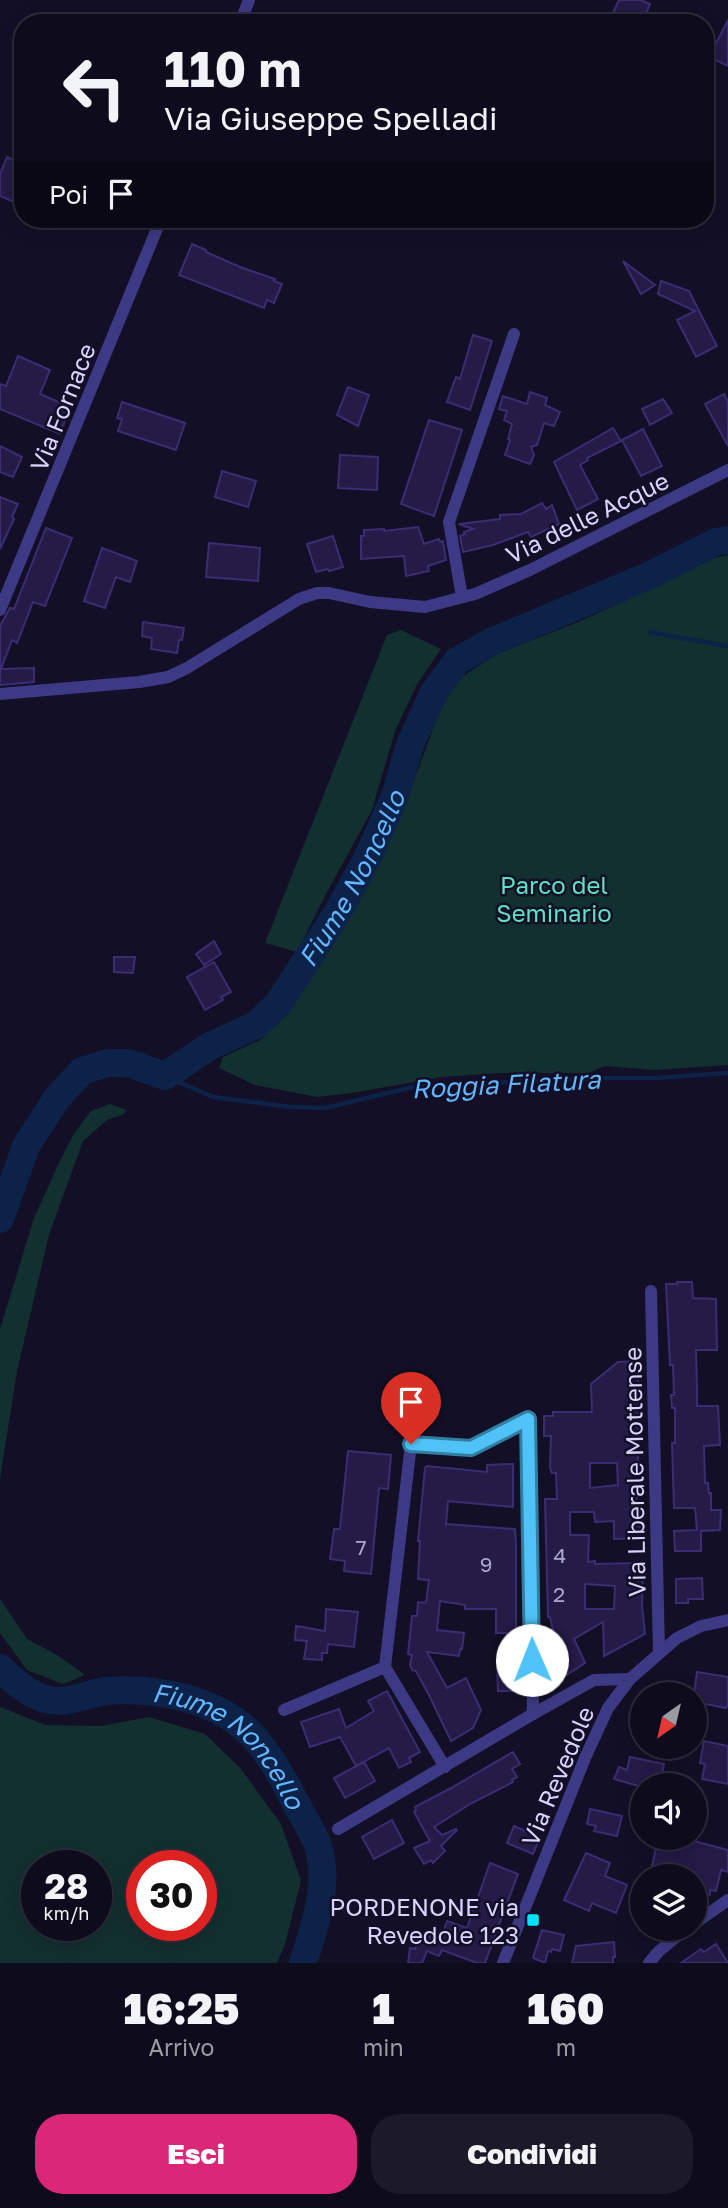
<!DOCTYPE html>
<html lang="it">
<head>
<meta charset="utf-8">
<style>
	body { margin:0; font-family:"Golos Text",sans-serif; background:#1c1929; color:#f1f3f6; height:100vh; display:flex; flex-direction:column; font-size:26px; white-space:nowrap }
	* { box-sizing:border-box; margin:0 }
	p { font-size:23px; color:#9b9ba3 }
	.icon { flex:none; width:38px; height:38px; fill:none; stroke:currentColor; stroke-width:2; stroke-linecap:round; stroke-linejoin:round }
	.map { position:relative; height:1963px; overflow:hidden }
	.panel { display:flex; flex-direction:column; background:#0e0b1c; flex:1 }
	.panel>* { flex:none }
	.hud { position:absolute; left:14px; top:14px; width:700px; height:214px; border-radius:28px; box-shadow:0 4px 18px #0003,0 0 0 2px #2e2b3b; background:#0e0b1c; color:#f1f3f6; overflow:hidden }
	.needle { width:46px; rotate:214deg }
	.controls { position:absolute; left:630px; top:1682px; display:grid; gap:14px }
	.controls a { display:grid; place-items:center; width:77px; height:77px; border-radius:50%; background:#0e0b1c; box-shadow:0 4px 18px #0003,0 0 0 2px #2e2b3b; font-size:35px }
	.speed { position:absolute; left:21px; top:1850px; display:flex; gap:14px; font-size:35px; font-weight:700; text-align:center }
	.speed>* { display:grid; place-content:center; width:91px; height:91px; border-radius:50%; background:#0e0b1c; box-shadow:0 4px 18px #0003,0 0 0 2px #2e2b3b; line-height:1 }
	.speed small { font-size:18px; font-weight:400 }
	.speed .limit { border:10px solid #d22; background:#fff; color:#111 }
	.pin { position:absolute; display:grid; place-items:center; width:60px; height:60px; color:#fff; margin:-72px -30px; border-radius:50% 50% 50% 0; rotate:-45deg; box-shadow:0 0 7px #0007 }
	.pin .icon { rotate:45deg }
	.me { position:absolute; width:77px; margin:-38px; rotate:359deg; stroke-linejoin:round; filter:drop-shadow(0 0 5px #0008) }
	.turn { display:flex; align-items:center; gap:24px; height:147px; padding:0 35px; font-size:32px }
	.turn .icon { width:91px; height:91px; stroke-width:2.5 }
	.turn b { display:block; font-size:49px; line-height:60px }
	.then { display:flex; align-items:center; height:66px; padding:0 35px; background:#0003; gap:14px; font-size:26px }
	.eta { display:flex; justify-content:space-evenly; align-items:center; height:119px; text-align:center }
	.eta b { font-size:42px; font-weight:800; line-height:49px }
	.action { display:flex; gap:14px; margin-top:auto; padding:14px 35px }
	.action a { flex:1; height:80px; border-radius:28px; background:#db2777; color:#fff; font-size:28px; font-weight:800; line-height:80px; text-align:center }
	.action a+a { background:#1c1929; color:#f1f3f6 }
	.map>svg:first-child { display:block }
</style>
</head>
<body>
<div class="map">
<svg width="728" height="1963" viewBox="0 0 728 1963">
	<rect width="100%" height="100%" fill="#130f26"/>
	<g fill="#12302f" fill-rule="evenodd">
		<polygon points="728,555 728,1065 654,1070 605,1066 588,1073 502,1073 442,1077 352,1093 317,1097 255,1085 219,1068 223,1057 262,1039 321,961 396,822 418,770 442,704 460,678 497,654 583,620 715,558"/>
		<polygon points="401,630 441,649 416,686 395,731 372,810 327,892 297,952 265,943 387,635"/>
		<polygon points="110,1104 126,1110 124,1114 107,1120 83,1141 49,1235 17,1371 0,1479 0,1329 34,1218 61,1159 75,1132 91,1111"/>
		<polygon points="0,1599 27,1639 57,1655 85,1675 63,1684 27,1670 0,1633"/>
		<path d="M0,1707L45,1725L101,1726L149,1717L205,1734L241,1769L281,1824L301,1881L285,1944L277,1963H0ZM37,1866H96V1925H37ZM142,1866H201V1925H142Z"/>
	</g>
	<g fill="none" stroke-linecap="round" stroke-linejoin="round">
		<g stroke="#0c2248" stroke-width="4.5">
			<polyline points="649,632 728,646"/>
			<polyline points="165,1076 213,1097 291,1107 325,1108 417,1086 600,1078 657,1078 728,1073"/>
		</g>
		<g stroke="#0c2248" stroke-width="28">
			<path id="s1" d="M0,1219L26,1146L57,1098L82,1071L107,1063H128L165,1076L210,1046L256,1025L278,1004L336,915L368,857L395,796L410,745L434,692L457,661L491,642L646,577L716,542L728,540"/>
			<path id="s2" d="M0,1668C16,1683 35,1701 59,1701C75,1701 90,1693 106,1691C155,1687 215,1698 251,1734C268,1752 281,1774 292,1796C300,1812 310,1827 317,1843C331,1883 315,1925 303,1963"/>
		</g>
	</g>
	<g fill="#241b47" stroke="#3b2d73" stroke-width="2" fill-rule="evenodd">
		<polygon points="619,0 641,0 650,4 642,23 608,23"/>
		<polygon points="728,20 728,66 709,57"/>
		<polygon points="7,157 23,164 23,206 0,196 0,174"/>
		<polygon points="192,244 206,250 206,252 240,267 275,279 274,281 282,284 274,303 267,300 264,308 179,275"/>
		<polygon points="623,261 655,285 641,294"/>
		<polygon points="661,281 689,291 717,346 696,357 677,320 695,311 658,294"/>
		<polygon points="473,335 492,341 470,410 447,402 456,377 460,379"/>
		<polygon points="18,356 50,370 40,394 70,407 60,434 0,409 0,384 6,386"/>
		<polygon points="348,387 369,395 358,426 337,415"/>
		<polygon points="530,392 547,398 545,405 560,412 554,426 544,423 537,445 531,447 534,455 530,464 505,455 510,440 508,439 512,424 504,420 507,411 499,409 503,396 527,404"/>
		<polygon points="724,394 728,402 728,446 705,404"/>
		<polygon points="663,399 672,413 650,425 642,409"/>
		<polygon points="122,402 185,423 176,450 118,431 122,419 117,418"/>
		<polygon points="429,420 462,430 434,516 401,504"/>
		<polygon points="613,428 621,441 587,458 588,460 580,465 598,499 577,510 554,462"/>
		<polygon points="643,429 662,466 641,476 622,440"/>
		<polygon points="0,446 22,457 13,477 0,472"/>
		<polygon points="340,455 378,457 377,490 338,488"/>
		<polygon points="222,471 256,481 248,507 215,497"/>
		<polygon points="0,497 18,504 12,517 14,519 0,549"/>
		<polygon points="542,503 546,509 552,505 559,524 531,537 528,532 493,545 463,552 460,536 465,534 464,532 473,529 459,524 500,519 500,515 521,514"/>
		<polygon points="418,527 424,544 439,539 440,542 443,541 446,560 428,566 429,571 406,576 404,556 361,559 361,536 364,536 364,530 384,529 384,531"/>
		<polygon points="46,528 72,538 45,606 33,602 17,643 12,640 1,669 34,668 34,682 0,685 0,626 10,608 14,609"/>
		<polygon points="333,536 343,567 329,571 328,569 316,572 307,544"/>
		<polygon points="209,543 260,548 258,581 206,577"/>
		<polygon points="102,548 137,561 130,582 116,577 105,608 84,601"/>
		<polygon points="143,622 184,628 182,640 179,640 177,653 151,649 152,638 142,636"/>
		<polygon points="214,941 221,954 204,965 196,954"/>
		<polygon points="114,957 135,957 133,973 114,972"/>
		<polygon points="214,962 231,992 221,997 223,1000 205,1010 187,977"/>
		<polygon points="677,1282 692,1282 693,1298 716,1299 717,1350 696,1350 697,1389 697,1406 718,1406 720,1445 704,1446 705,1483 708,1483 709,1493 711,1493 711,1510 721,1510 720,1530 701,1531 701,1551 675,1551 674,1531 697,1530 695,1508 674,1508 672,1443 675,1443 675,1408 672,1408 671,1395 674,1395 673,1365 670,1365 666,1284 677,1284"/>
		<path d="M638,1361V1472H640L641,1490H637L636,1519H640V1538L614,1539V1521L595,1522L594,1512H570V1535H589L588,1562L595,1561V1564L643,1563L642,1606L645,1634L604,1656L603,1622L574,1639L585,1663L559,1680L550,1664L559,1659L549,1643L555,1640L550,1617H548L545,1499H557L556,1473H552L550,1468L551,1436H544V1416H553V1412H592L591,1384L618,1362ZM590,1463H617L618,1485L590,1488ZM585,1584L615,1586L614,1609H585Z"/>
		<polygon points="348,1451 391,1455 388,1489 379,1488 371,1574 344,1571 345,1561 330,1559 334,1529 340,1529"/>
		<polygon points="513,1464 513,1507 448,1501 446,1524 515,1529 516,1545 516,1633 496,1633 496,1609 465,1609 465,1605 440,1601 437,1630 464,1633 462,1649 460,1649 459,1656 427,1652 447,1688 466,1678 481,1710 473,1728 451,1741 429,1695 416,1671 412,1670 410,1665 412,1655 408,1654 412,1616 417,1616 418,1602 426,1603 429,1580 418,1579 420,1541 418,1541 425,1468 427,1466 487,1472 487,1465"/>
		<polygon points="702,1578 703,1599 688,1599 688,1603 676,1603 676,1579"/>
		<polygon points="326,1609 358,1612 354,1647 328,1644 327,1653 322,1653 322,1660 304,1659 307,1641 295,1640 296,1626 325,1631"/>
		<polygon points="497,1662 517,1662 518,1691 498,1691"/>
		<polygon points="697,1672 728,1677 728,1704 726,1708 695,1702 694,1694"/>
		<polygon points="387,1691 420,1752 409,1758 411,1762 399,1768 389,1748 356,1766 340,1737 310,1747 301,1722 339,1709 346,1728 374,1711 368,1701"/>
		<polygon points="704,1741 728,1746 728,1784 702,1779 705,1764 700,1763"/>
		<polygon points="513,1752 520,1764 512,1769 517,1777 512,1780 513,1782 470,1804 434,1827 442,1835 456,1829 457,1830 441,1846 445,1851 433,1863 431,1860 424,1864 414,1848 430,1841 414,1812 416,1810 415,1807 451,1788"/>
		<polygon points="630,1757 664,1764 660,1785 642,1785 642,1787 614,1779 619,1767 627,1770"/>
		<polygon points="364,1762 375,1781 345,1798 334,1778"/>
		<polygon points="590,1809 622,1816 617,1836 594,1831 596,1826 587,1824"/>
		<polygon points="392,1820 404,1843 374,1859 362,1837"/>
		<polygon points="514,1826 532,1834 530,1838 539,1840 533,1854 507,1843"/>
		<polygon points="658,1838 683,1838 728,1850 728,1872 721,1870 716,1891 710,1890 710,1895 695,1892 695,1876 650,1876"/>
		<polygon points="586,1853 610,1863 605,1876 627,1885 616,1913 592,1903 589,1911 564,1900"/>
		<polygon points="490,1863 518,1874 485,1963 477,1963 442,1950 439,1956 427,1951 422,1963 408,1963 410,1948 415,1949 420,1936 425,1937 427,1936 440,1942 447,1921 467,1928"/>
		<polygon points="542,1930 564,1935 560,1951 552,1949 551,1952 548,1951 545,1963 533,1958"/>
		<polygon points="614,1942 615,1957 613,1957 613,1963 572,1963 576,1946"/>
		<polygon points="716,1944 728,1963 681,1963 701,1949 704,1952"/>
	</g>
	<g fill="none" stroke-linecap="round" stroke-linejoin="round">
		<g stroke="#3d3a85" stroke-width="12">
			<polyline points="240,23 249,0"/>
			<polyline points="462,597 449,522 514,334"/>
			<polyline points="0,610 161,219"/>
			<polyline points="0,694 139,682 168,677 187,668 299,599 317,593 329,593 370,602 425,607 475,594 530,570 728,470"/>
			<polyline points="651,1291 659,1653"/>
			<polyline points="284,1710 385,1667"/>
			<polyline points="445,1767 385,1667 411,1444 471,1448 528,1419 533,1714"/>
			<polyline points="338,1829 533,1714 594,1680 630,1679"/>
			<polyline points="695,1923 728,1900"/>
			<polyline points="503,1963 585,1758 608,1708 630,1679 677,1638 701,1626 728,1620"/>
			<polyline points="649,1963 658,1952 687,1928"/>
		</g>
	</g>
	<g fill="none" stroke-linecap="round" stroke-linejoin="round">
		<g stroke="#337fa1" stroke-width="18">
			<polyline id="route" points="411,1444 471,1448 528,1419 532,1660"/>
		</g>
		<use href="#route" stroke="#4fc3f7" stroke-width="12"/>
	</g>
	<rect fill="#00e5ff" stroke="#130f26" stroke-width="2.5" x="526" y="1913" width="14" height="14" rx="3.5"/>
	<g text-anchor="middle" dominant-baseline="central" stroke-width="5" stroke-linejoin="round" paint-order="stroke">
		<g font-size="21" fill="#aca6d1">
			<text x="361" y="1547">7</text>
			<text x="560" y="1555">4</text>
			<text x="486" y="1564">9</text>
			<text x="559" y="1594">2</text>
		</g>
		<g font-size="24" fill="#d9d4ff" stroke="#130f26">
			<text transform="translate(62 407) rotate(-68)">Via Fornace</text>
			<text transform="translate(587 517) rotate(-26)">Via delle Acque</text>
			<text transform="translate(634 1472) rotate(-91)">Via Liberale Mottense</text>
			<text transform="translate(557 1776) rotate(-67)">Via Revedole</text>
		</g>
		<g font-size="24" fill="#5fe0c0" stroke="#130f26">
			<text x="554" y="884">Parco del<tspan x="554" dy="28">Seminario</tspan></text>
		</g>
		<g font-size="24" fill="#d9d4ff" stroke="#130f26" text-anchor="end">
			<text x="519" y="1906">PORDENONE via<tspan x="519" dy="28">Revedole 123</tspan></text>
		</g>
		<g font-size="26" font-style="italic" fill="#62b6ff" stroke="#130f26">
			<text stroke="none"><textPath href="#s1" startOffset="539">Fiume Noncello</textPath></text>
			<text transform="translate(506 1084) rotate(-3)">Roggia Filatura</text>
			<text stroke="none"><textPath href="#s2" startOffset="262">Fiume Noncello</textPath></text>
		</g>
	</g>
</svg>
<div class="controls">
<a><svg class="needle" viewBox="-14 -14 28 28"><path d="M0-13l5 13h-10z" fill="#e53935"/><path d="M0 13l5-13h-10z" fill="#9b9ba3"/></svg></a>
<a><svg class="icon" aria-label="sound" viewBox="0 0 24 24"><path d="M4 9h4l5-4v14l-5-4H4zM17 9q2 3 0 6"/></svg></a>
<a><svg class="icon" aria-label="layers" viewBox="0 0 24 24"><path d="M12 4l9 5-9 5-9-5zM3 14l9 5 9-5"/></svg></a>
</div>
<div class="speed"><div>28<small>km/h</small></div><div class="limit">30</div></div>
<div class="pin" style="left:411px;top:1444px;background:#d93025"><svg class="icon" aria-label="arrive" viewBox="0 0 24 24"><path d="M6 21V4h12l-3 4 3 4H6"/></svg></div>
<svg class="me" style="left:532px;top:1660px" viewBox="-20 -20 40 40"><circle r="19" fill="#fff"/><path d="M0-13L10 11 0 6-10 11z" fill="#4fc3f7"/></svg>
<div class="hud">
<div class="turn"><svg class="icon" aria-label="left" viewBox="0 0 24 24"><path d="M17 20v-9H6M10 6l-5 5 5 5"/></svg><div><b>110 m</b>Via Giuseppe Spelladi</div></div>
<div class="then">Poi<svg class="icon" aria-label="arrive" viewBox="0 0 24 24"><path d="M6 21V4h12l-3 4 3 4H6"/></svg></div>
</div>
</div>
<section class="panel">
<div class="eta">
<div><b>16:25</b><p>Arrivo</p></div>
<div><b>1</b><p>min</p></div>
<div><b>160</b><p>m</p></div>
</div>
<div class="action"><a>Esci</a><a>Condividi</a></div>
</section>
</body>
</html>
